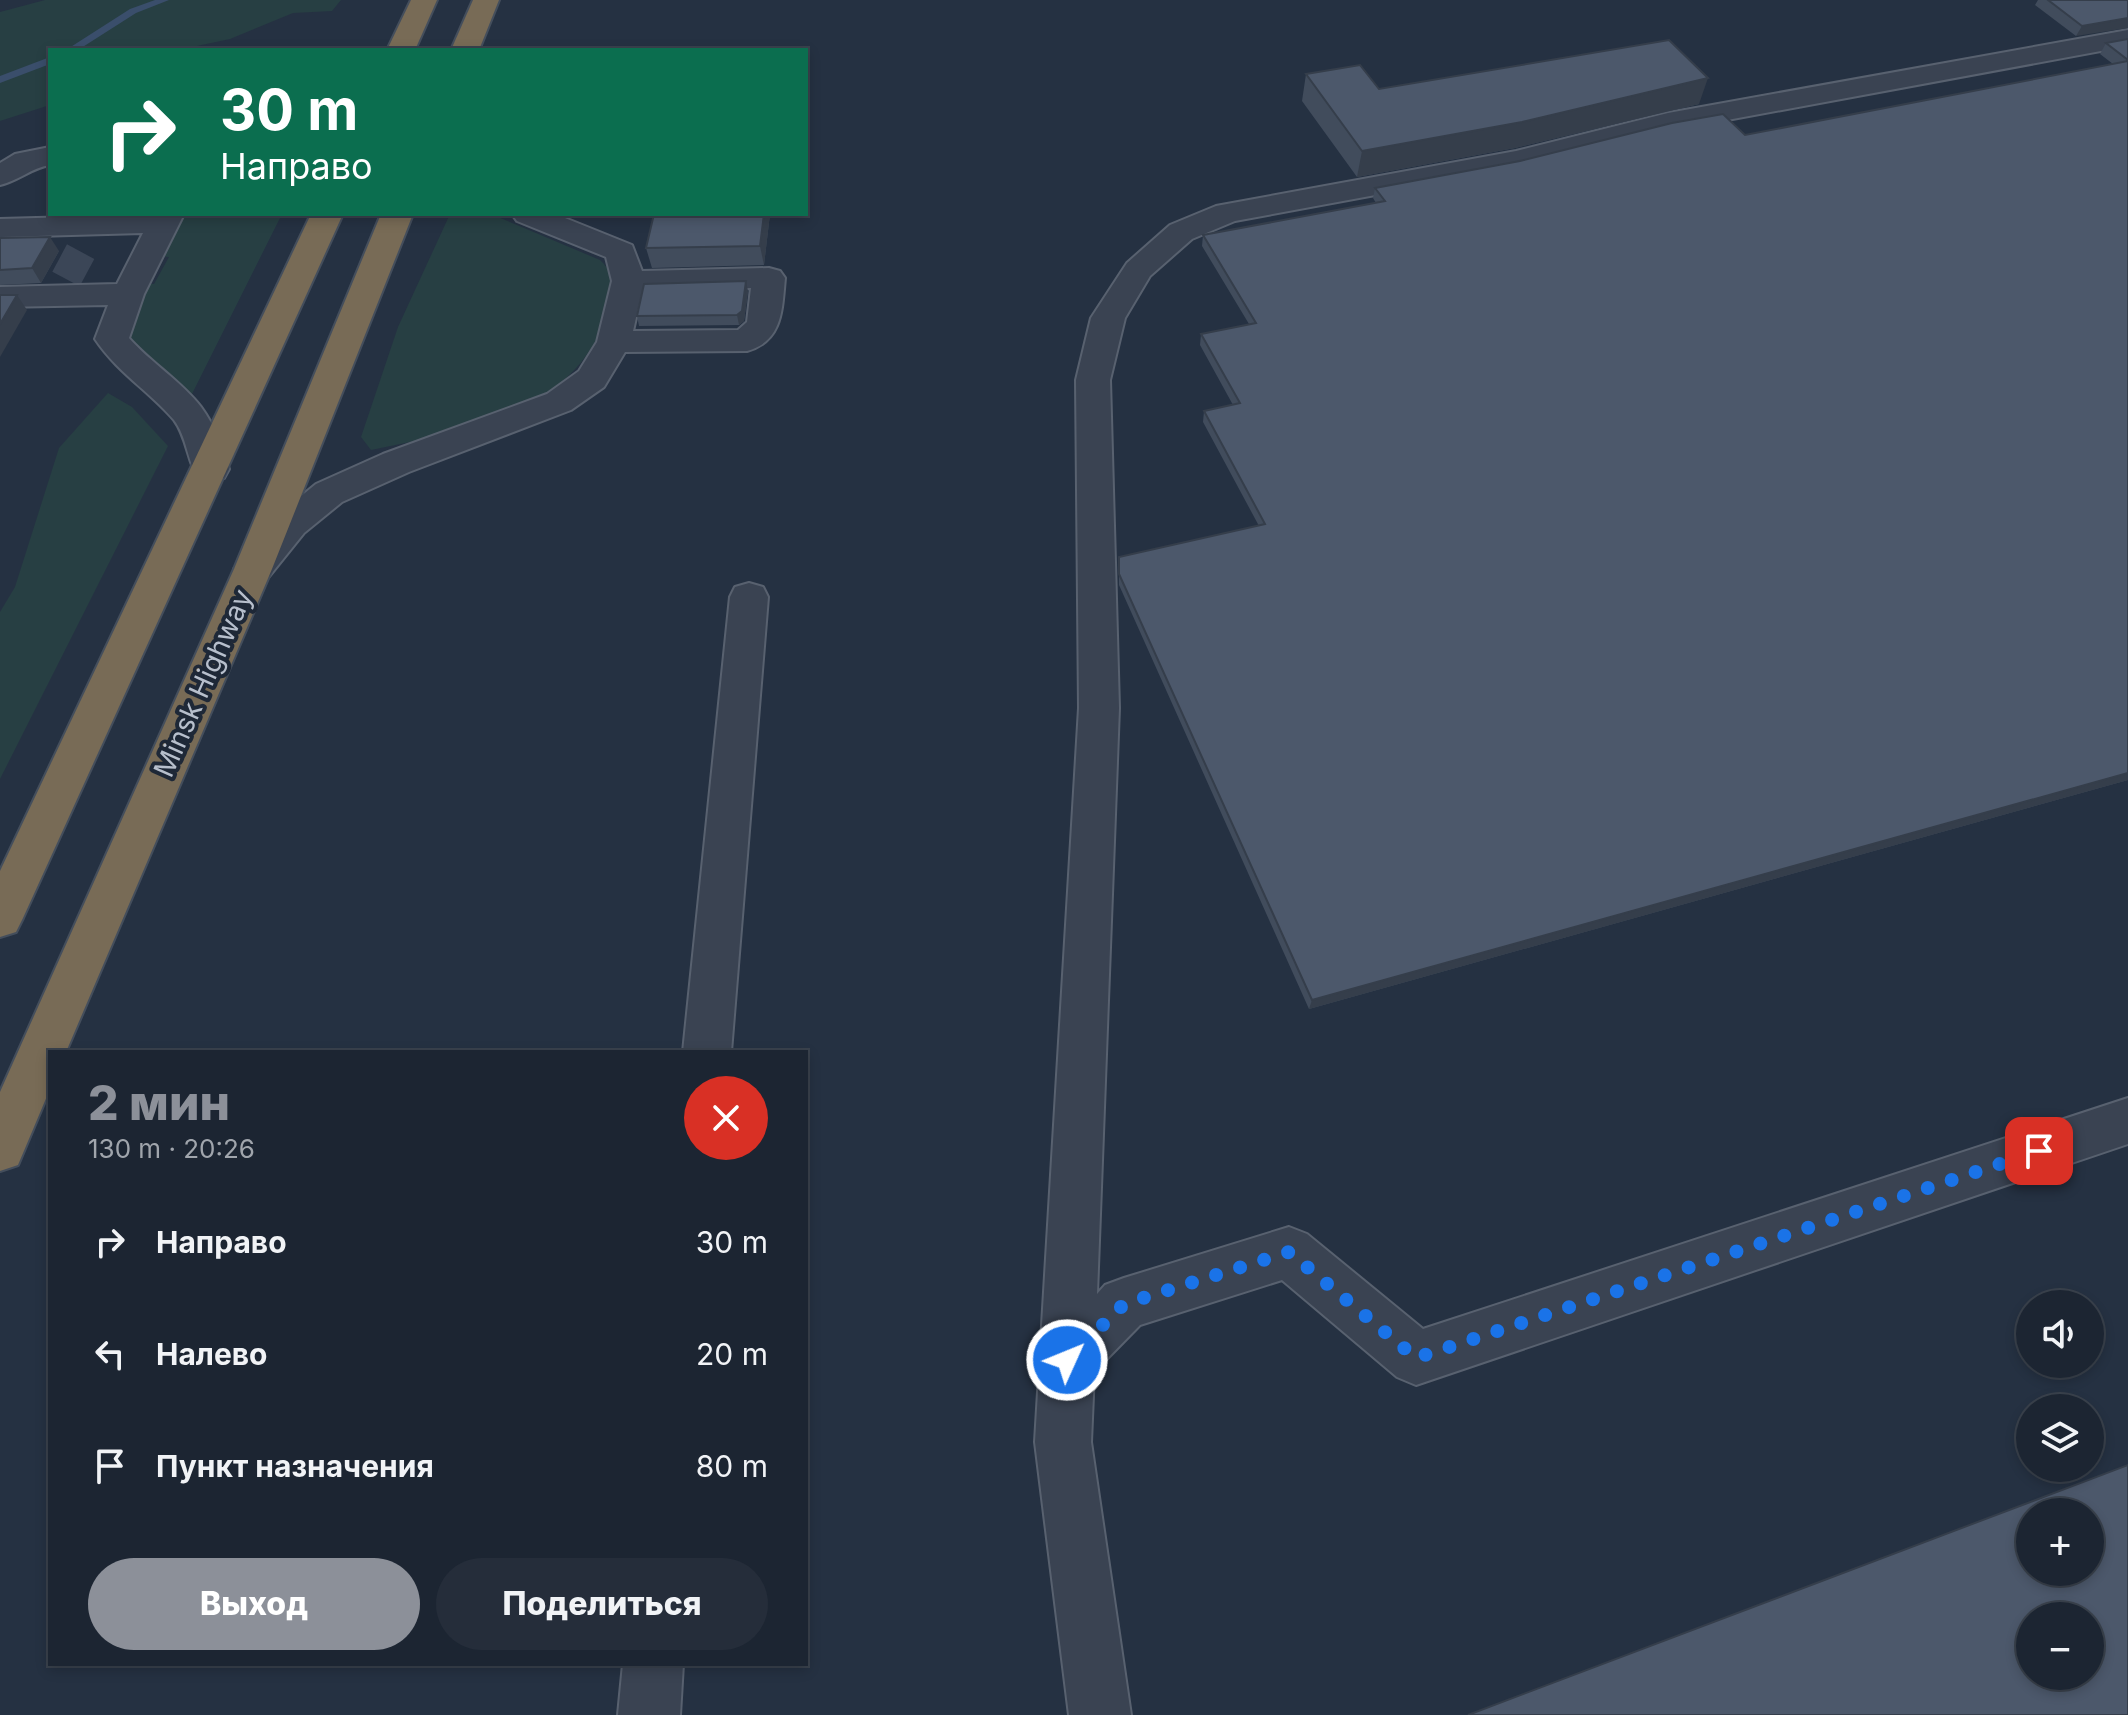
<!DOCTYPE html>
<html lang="ru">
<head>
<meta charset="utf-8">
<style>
	body { margin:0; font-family:Inter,sans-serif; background:#252d3a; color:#f1f3f6; height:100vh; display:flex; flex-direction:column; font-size:30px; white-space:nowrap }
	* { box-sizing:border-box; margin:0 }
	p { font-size:26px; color:#a0a5ac }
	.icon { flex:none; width:44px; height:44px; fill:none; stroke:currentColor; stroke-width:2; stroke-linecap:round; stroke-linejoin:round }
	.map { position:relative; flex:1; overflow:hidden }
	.sheet { position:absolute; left:48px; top:1050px; width:760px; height:616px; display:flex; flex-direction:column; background:#1c2532; border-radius:0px; box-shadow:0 4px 12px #0003,0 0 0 2px #3a424d }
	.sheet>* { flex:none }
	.guide { position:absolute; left:48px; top:48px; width:760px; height:168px; border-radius:0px; box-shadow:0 4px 12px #0003,0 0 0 2px #3a424d; background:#0b6e4f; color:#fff; overflow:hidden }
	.fabs { position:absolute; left:2016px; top:1290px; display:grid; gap:16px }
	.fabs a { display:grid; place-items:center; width:88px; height:88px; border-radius:50%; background:#1c2532; box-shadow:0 4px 12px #0003,0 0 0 2px #3a424d; font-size:40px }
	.pin { position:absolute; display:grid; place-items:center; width:68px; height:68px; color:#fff; margin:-34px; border-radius:16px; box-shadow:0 4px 12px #0006 }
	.me { position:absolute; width:88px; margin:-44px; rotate:46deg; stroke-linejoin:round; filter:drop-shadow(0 0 6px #0008) }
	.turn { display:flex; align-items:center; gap:28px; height:168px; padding:0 40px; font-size:36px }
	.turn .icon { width:104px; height:104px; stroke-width:2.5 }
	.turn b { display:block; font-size:56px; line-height:68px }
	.round { display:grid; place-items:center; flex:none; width:84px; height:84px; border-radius:42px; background:#252d3a }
	.summary { display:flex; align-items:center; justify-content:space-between; height:136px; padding:0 40px }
	h1 { font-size:48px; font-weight:800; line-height:60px; color:#8c9099 }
	.action { display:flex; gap:16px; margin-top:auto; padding:16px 40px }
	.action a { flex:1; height:92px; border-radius:48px; background:#8c9099; color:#fff; font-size:32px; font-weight:800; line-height:92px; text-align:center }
	.action a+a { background:#252d3a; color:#f1f3f6 }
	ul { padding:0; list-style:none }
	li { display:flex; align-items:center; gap:24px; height:112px; padding:0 40px }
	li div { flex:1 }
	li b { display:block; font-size:30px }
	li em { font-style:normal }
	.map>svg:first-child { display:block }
</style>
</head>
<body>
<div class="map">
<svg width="2128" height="1715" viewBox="0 0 2128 1715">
	<rect width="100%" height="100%" fill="#253142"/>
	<g fill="#273f43">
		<polygon points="45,0 341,0 332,11 293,13 230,39 178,50 50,50 50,105 0,121 0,12"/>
		<polygon points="181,214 282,214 191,396 133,344 130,333 143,284 154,284 169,257 158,256"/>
		<path d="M450,214H491L600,260C620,279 614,290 607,314C575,415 460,431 371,450L361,437L398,327Z"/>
		<polygon points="108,393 132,407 168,446 0,779 0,612 15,587 59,448"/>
	</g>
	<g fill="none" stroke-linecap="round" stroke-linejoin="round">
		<g fill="#3a4e6b" fill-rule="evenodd">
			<polygon points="155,0 169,0 136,13 78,50 66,50 130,9"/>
			<polygon points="50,57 50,64 0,83 0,76"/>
		</g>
		<polyline stroke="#3b4657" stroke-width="31" stroke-dasharray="31 15" stroke-linecap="butt" points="66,279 81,251"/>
		<g stroke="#58616f" stroke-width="4">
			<g id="minor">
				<polygon points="2128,30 2128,46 1668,131 1516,169 1235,221 1192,239 1150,276 1125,318 1110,380 1119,708 1097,1294 1105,1285 1124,1278 1289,1227 1307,1234 1423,1329 2128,1098 2128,1144 1416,1385 1397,1377 1282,1280 1140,1325 1094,1372 1091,1442 1131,1715 1069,1715 1035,1442 1079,708 1076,380 1091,318 1127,263 1170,225 1216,206 1516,151 1668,113"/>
				<path d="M50,147V165C31,168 18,181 0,185V163L15,154Z"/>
				<path d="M184,214L144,294L129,338C150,362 182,382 201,407C215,426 222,447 229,469L224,478L211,481L198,478C187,460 187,437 174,420C149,391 117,372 95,339L108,305L0,307V287L117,284L143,233L0,237V219Z"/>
				<path d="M512,214H555L632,245L642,271L769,268L780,271L785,278C782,309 783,341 747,351L625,352L604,387L571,410L409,472L342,502L304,533L267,579L253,583L239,579L234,569L278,515L316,484L383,454L547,394L579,371L597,342L612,281L606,257L517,221ZM751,288L747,322L738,330L633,331L642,291Z"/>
				<polygon points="749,583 763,587 768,597 731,1052 683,1052 730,597 735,587"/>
				<polygon points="623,1664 683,1664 680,1715 618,1715"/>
			</g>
		</g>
		<g stroke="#444e5c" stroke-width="4">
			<g id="highway">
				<polygon points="411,0 437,0 415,50 387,50"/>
				<polygon points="473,0 499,0 479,50 451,50"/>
				<polygon points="311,214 343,214 23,918 16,932 0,937 0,871"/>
				<polygon points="381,214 413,214 272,569 66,1052 50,1052 50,1089 18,1165 0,1171 0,1092 234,569"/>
			</g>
		</g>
		<use href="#minor" fill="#3a4352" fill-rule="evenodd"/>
		<use href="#highway" fill="#786b56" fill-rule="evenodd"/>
	</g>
	<g fill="#414c5c">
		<polygon points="2038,0 2128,0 2076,36 2035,5"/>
		<polygon points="2128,39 2128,780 1309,1009 1119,585 1119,557 1259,526 1203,422 1204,411 1233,405 1200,345 1201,334 1249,324 1202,246 1203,235 1376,203 1373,198 1375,188 1745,135 2113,64 2100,54 2106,43"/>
		<polygon points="1306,74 1379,89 1699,104 1515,148 1357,177 1302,101"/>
		<polygon points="770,214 764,265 652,268 646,248"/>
		<polygon points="0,238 59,251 41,283 0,285"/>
		<polygon points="748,291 744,321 739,325 639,326 637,316"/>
	</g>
	<g fill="#353e4b">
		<polygon points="2128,18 2128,28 2076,36 2082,26"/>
		<polygon points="1708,78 1699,104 1515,148 1357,177 1362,151"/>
		<polygon points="764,214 770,214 764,265 760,246"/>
		<polygon points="50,237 59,251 41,283 32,268"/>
		<polygon points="746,281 748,291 744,321 739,325 737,315"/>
		<polygon points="17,295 27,310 0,357 0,324"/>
		<polygon points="2128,773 2128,780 1309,1009 1312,1000"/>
	</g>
	<g fill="#4c586b" stroke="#353e4b" stroke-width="2" fill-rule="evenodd">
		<polygon points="2048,0 2128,0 2128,18 2082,26"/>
		<polygon points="2128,39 2128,60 2106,43"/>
		<polygon points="1669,40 1708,78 1522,122 1362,151 1306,74 1360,65 1379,89"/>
		<polygon points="2128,61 2128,773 1312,1000 1119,574 1119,557 1265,524 1204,411 1240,403 1201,334 1256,323 1203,235 1385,201 1375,188 1520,161 1672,123 1723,114 1745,135"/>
		<polygon points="654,214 764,214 760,246 646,248"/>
		<polygon points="50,237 32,268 0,270 0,238"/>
		<polygon points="746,281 742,311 737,315 637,316 644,284"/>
		<polygon points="0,295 17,295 0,324"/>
		<path d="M2128,1465V1715H1468ZM2030,1512H2090V1572H2030ZM2030,1616H2090V1676H2030Z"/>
	</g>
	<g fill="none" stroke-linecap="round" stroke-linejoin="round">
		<polyline stroke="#1a73e8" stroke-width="14" stroke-dasharray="0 25.2" points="1067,1360 1124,1304 1289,1252 1416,1358 2039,1151"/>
	</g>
	<g text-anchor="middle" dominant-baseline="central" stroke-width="8" stroke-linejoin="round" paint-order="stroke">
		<g font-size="28" fill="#b7bfcc" stroke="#1e2837">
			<text transform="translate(203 683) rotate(-66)">Minsk Highway</text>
		</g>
	</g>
</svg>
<div class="fabs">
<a><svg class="icon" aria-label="sound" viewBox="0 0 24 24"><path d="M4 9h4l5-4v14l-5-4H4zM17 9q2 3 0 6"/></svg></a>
<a><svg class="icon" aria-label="layers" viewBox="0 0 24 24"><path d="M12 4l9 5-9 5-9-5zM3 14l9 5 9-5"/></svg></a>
<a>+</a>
<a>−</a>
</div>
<div class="pin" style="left:2039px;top:1151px;background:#d93025"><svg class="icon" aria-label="arrive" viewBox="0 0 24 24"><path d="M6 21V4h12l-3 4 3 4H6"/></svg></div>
<svg class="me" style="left:1067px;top:1360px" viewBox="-20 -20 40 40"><circle r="17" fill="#1a73e8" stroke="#fff" stroke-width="3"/><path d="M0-11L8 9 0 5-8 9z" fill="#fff"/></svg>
<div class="guide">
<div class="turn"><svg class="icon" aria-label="right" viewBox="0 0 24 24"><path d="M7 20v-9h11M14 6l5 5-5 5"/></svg><div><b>30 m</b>Направо</div></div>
</div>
<section class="sheet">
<div class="summary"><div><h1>2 мин</h1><p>130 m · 20:26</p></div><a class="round" style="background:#d93025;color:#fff"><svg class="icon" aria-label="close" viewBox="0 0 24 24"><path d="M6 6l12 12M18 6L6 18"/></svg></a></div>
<ul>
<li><svg class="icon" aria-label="right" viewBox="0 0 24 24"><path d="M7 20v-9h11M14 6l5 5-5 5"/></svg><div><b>Направо</b></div><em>30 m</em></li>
<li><svg class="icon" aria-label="left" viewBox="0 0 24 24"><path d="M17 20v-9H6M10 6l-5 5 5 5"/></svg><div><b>Налево</b></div><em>20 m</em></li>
<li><svg class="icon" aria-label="arrive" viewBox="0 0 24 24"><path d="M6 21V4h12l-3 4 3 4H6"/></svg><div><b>Пункт назначения</b></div><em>80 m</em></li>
</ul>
<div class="action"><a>Выход</a><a>Поделиться</a></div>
</section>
</div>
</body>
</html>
